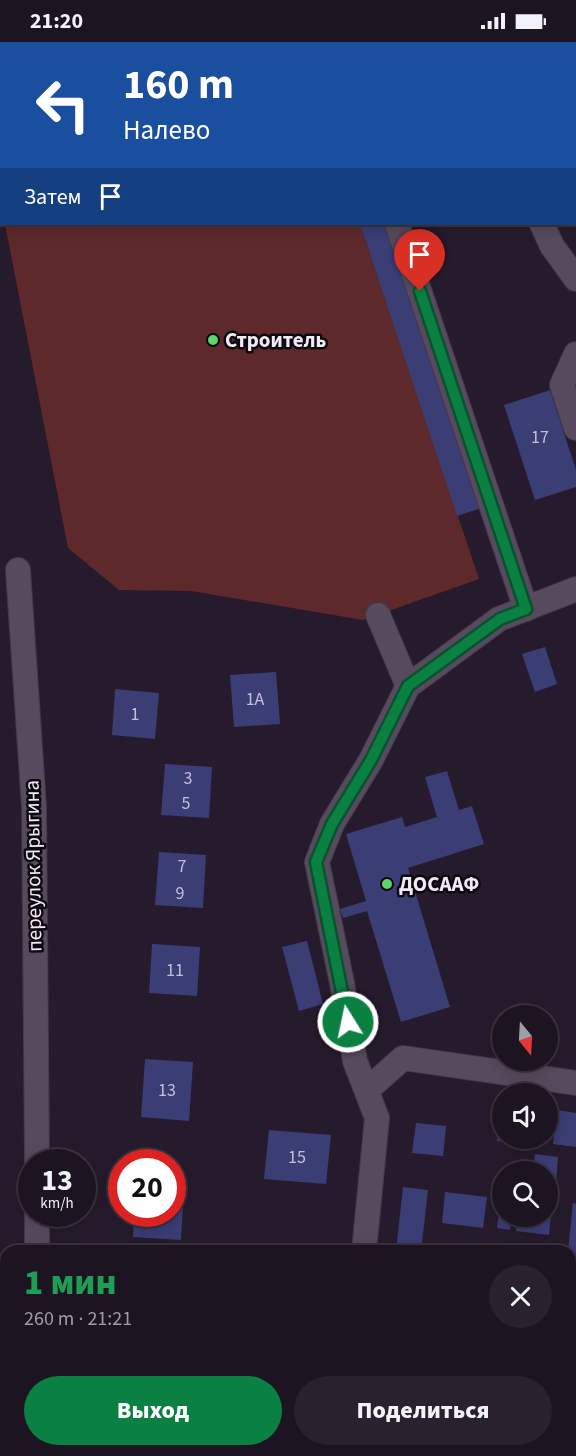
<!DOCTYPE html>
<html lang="ru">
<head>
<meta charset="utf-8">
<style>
	body { margin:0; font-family:"Source Sans 3",sans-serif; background:#29212e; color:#f1f3f6; height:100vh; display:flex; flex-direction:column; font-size:22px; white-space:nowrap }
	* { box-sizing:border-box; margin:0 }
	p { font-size:20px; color:#a09ea5 }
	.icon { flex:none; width:33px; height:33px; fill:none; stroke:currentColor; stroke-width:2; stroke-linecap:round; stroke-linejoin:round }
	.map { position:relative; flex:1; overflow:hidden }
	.drawer { position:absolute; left:0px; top:1203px; width:576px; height:212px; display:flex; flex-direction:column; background:#1c1421; border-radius:18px 18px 0 0; box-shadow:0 3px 15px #0003,0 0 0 2px #3a333f }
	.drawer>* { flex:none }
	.banner { position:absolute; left:0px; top:0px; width:576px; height:183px; box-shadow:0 3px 15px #0003,0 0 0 2px #3a333f; background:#1a4fa0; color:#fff; overflow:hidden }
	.needle { width:39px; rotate:162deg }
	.buttons { position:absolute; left:492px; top:963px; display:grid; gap:12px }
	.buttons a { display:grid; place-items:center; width:66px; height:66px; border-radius:50%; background:#1c1421; box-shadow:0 3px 15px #0003,0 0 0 2px #3a333f; font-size:30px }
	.speed { position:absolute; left:18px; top:1107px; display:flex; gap:12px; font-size:30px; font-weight:700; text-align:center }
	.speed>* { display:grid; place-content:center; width:78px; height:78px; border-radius:50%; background:#1c1421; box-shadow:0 3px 15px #0003,0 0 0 2px #3a333f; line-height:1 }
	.speed small { font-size:15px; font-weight:400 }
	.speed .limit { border:9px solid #d22; background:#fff; color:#111 }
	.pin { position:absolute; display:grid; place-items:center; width:51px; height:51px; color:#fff; margin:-62px -26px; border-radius:50% 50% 50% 0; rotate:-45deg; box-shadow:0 0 6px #0007 }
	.pin .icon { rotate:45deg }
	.me { position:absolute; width:66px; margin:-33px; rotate:350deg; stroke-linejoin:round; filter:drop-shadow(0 0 4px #0008) }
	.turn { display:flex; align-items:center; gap:21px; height:126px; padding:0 24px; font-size:27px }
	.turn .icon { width:78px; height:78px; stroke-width:2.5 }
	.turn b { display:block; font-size:42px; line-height:51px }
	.then { display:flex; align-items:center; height:57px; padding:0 24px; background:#0003; gap:12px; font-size:22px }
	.round { display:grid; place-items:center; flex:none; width:63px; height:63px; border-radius:32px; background:#29212e }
	.headline { display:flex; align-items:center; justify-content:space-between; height:102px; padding:0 24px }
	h1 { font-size:36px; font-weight:800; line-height:45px; color:#1e9e55 }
	.cta { display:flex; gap:12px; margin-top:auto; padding:12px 24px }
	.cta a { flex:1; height:69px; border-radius:36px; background:#0b8043; color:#fff; font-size:24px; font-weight:800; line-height:69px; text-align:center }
	.cta a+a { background:#29212e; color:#f1f3f6 }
	.status { display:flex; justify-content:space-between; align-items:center; height:42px; padding:0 30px; background:#1c1421; direction:ltr }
	.status svg { height:16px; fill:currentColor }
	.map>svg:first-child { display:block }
</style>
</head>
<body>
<div class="status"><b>21:20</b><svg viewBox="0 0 49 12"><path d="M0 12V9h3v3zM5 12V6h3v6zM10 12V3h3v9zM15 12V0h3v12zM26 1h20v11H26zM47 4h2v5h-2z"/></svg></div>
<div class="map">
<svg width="576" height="1414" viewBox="0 0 576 1414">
	<rect width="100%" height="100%" fill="#261b2c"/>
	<g fill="#5d292b">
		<polygon points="0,0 300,0 300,1 2,2 1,161"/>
		<polygon points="5,182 360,182 479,537 363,578 191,549 119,548 68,506"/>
	</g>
	<g fill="#3b3d75">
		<polygon points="360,182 394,182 487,464 457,474"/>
		<polygon points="550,348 576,428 576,445 535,458 504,363"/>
		<polygon points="545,605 557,642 535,650 522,612"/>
		<polygon points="276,630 280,682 234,685 230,633"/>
		<polygon points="115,647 159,651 155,697 112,693"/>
		<polygon points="165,722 212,725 209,776 161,773"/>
		<polygon points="447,729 459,768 472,764 484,802 408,826 450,965 401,980 367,869 343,876 340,867 366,859 346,792 402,775 405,785 437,775 425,735"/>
		<polygon points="159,810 206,813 203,866 155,863"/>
		<polygon points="307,899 323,962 299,969 282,905"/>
		<polygon points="152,902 200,905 197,954 149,951"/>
		<polygon points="145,1017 193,1020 189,1079 141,1075"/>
		<polygon points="557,1068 576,1071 576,1105 553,1102"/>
		<polygon points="499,1078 502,1078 502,1096 533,1096 532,1104 497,1099"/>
		<polygon points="416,1081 446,1084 443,1114 412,1111"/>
		<polygon points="269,1088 331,1093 326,1142 264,1137"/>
		<polygon points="535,1112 558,1115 556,1141 548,1140 548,1130 533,1130"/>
		<polygon points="403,1145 428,1148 421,1209 396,1209"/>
		<polygon points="172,1146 184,1147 181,1198 133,1195 134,1172 172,1172"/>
		<polygon points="445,1150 487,1155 483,1186 442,1181"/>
		<polygon points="501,1154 502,1174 512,1174 510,1188 497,1186"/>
		<polygon points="573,1161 576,1162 576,1305 570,1304 570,1209 568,1209"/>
		<polygon points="548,1162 552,1163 549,1193 516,1189 518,1174 548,1174"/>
		<polygon points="570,1322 576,1323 576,1341 570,1340"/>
		<polygon points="570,1345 575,1345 573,1370 570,1369"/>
		<rect x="570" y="1381" width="6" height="15"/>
		<polygon points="570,1406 576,1406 576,1414 549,1414 549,1408 570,1408"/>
		<polygon points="119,1408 167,1408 166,1414 118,1414"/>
		<polygon points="374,1408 398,1408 398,1414 373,1414"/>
		<polygon points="410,1408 527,1408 526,1414 410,1414"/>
	</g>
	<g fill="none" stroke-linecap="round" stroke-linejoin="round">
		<g stroke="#413846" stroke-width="26">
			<g id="minor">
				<polyline points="337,0 338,2"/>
				<polyline points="465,0 465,2"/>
				<polyline points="397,182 526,567"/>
				<polyline points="542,182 552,204 576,237"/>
				<polyline points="576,312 562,343 576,386"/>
				<polyline points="18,528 34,765 37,1120"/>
				<polyline points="378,573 408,644"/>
				<polyline points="367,1048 403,1016 576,1041"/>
				<polyline points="37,1172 37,1209"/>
				<polyline points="364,1209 377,1076 355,1019 342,941 317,820 332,782 371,718 408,644 499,577 576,547"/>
				<polyline points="38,1408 38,1414"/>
				<polyline points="343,1414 344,1408"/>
			</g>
		</g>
		<use href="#minor" stroke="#574a5e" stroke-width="24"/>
	</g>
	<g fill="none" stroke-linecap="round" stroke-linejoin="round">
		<g stroke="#07532c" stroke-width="15">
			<polyline id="route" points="348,980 316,820 332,782 371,718 408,644 500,577 526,567 420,249"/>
		</g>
		<use href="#route" stroke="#0b8043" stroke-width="10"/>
	</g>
	<g fill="#5dd56d" stroke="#0c080f" stroke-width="2">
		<circle cx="213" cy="298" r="6"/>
		<circle cx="387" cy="842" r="6"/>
	</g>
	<g text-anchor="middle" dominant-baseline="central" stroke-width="5" stroke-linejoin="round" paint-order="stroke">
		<g font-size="18" fill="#c4bfd6">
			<text x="540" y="395">17</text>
			<text x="255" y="657">1А</text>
			<text x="135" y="672">1</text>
			<text x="188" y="736">3</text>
			<text x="186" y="761">5</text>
			<text x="182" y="824">7</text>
			<text x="180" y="851">9</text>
			<text x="175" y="928">11</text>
			<text x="167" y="1048">13</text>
			<text x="297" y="1115">15</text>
		</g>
		<g font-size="21" font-weight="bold" fill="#f1eaf6" stroke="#0c080f" text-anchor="start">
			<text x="225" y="298">Строитель</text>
			<text x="399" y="842">ДОСААФ</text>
		</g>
		<g font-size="21" fill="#f1eaf6" stroke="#0c080f">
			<text transform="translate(33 824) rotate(-91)">переулок Ярыгина</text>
		</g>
	</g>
</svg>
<div class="buttons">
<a><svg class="needle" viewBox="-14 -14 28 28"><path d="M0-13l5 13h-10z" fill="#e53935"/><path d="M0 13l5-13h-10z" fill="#a09ea5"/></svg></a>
<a><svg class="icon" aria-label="sound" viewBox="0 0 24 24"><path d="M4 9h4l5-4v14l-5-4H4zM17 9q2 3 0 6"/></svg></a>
<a><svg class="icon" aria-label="search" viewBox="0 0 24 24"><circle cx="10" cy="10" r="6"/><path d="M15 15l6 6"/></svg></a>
</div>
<div class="speed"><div>13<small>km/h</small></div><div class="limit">20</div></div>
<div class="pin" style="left:420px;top:249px;background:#d93025"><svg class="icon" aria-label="arrive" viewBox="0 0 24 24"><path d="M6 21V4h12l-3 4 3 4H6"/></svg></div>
<svg class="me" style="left:348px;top:980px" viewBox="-20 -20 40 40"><circle r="17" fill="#0b8043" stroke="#fff" stroke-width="3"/><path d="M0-11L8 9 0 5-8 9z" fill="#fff"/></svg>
<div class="banner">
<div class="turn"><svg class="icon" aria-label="left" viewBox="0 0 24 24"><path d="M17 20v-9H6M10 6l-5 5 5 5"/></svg><div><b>160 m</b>Налево</div></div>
<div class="then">Затем<svg class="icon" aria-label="arrive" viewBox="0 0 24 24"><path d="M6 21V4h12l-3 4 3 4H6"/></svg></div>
</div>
<section class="drawer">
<div class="headline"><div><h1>1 мин</h1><p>260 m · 21:21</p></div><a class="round"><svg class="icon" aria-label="close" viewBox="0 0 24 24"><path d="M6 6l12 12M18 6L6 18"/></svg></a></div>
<div class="cta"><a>Выход</a><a>Поделиться</a></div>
</section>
</div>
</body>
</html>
